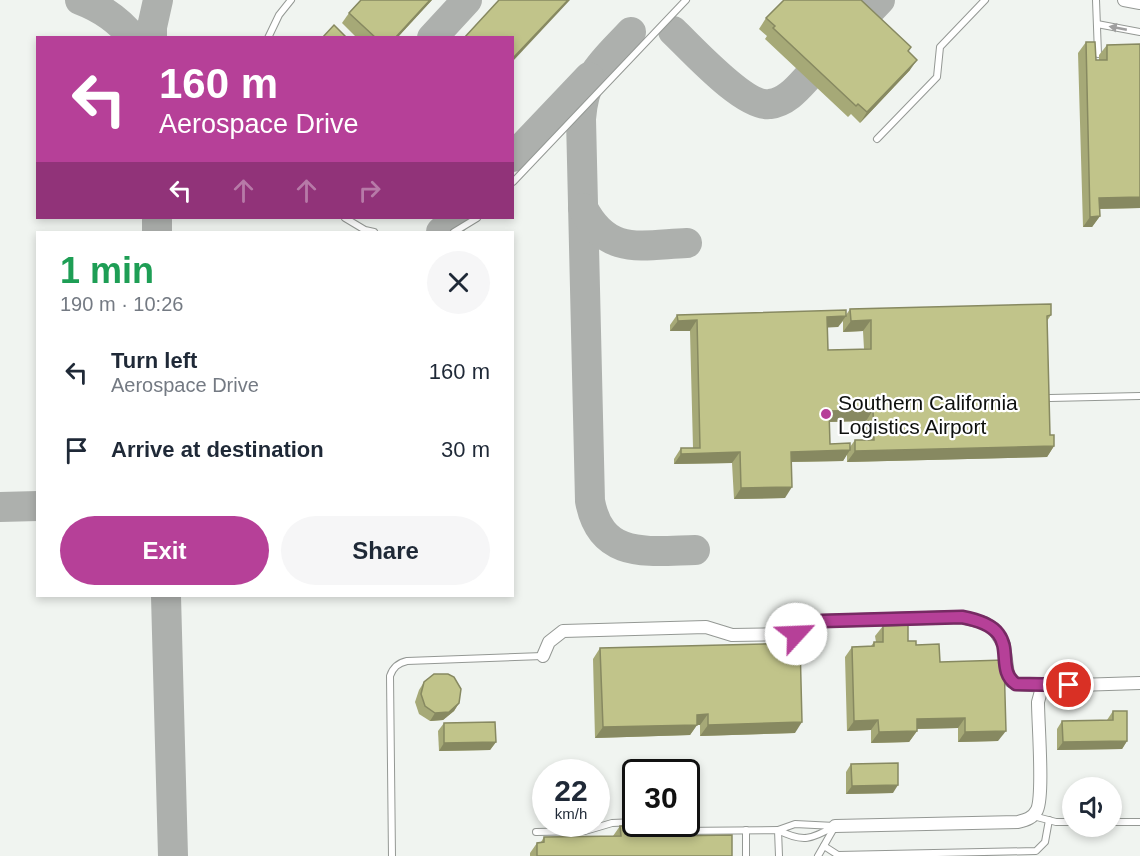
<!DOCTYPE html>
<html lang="en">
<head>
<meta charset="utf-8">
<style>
	body { margin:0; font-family:Helvetica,sans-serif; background:#f6f6f7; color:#1f2937; height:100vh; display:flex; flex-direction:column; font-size:22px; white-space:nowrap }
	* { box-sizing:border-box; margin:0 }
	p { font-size:20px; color:#747a83 }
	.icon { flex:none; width:33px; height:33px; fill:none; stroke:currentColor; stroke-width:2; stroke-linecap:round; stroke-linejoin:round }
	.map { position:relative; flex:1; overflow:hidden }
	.details { position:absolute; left:36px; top:231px; width:478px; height:366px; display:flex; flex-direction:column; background:#fff; border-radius:0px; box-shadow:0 3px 9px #0003 }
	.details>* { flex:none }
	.top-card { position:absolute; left:36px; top:36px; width:478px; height:183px; border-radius:0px; box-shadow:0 3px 9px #0003; background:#b64098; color:#fff; overflow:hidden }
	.tools { position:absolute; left:1062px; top:777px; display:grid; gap:12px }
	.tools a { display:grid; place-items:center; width:60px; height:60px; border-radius:50%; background:#fff; box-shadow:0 3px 9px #0003; font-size:30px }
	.speed { position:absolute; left:532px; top:759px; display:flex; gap:12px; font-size:30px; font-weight:700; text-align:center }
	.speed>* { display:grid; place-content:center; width:78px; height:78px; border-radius:50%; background:#fff; box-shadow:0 3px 9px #0003; line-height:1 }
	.speed small { font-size:15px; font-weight:400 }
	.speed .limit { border:3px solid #111; border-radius:9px; background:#fff; color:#111 }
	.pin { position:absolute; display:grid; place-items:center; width:51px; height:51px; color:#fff; margin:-26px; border:3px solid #fff; border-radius:50%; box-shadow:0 2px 6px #0007 }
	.me { position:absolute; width:66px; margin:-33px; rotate:65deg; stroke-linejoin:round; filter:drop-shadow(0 0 4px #0008) }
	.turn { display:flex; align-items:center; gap:21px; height:126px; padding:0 24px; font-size:27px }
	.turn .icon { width:78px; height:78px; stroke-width:2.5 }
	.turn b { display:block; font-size:42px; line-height:51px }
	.lanes { display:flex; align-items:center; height:57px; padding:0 24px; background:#0003; justify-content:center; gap:30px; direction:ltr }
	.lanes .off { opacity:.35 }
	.round { display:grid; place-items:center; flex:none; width:63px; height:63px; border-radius:32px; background:#f6f6f7 }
	.summary { display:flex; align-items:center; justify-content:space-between; height:102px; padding:0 24px }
	h1 { font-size:36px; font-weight:800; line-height:45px; color:#1e9e55 }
	.button { display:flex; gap:12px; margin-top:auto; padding:12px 24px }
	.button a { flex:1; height:69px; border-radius:36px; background:#b64098; color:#fff; font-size:24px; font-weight:800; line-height:69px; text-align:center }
	.button a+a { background:#f6f6f7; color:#1f2937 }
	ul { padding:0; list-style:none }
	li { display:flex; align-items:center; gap:18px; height:78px; padding:0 24px }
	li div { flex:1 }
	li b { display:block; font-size:22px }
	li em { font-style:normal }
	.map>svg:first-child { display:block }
</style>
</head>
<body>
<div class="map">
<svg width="1140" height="856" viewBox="0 0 1140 856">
	<rect width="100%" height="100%" fill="#f0f4f0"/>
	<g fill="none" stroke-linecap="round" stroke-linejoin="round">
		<g stroke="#adb0ad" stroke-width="30">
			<path d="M80,0C101,8 119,20 133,38"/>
			<polyline points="862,19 880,0"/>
			<path d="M673,31C692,49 745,108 770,104C786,102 797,89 807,78"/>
			<path d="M631,32C603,62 584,75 581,119L590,501C601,560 648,551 695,550"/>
			<polyline points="152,38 152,27 158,0"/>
			<polyline points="432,38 467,0"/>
			<polyline points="513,157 589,77"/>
			<path d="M583,208C608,256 640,245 687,243"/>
			<polyline points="157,218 157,232"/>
			<polyline points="441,232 456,218"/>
			<polyline points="0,507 38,506"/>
			<polyline points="166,596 173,856"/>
		</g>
		<g stroke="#949894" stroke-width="8">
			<g id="lane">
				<polyline points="1096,0 1098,54"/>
				<polyline points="1097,24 1140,32"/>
				<polyline points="268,38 279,15 291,0"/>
				<polyline points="877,139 937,77 940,47 985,0"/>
				<polyline points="513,182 686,0"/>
				<polyline points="345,218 365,230 374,232"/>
				<polyline points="454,232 477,218"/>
				<polyline points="1050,398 1140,396"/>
				<polyline points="1033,816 1056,822 1072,822"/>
				<polyline points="1112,822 1140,822"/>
				<polyline points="662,824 676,831 778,830 779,856"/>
				<path d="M795,824L835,826C812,839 803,843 778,830Z"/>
				<polyline points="746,830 746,856"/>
				<polyline points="536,832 585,831 612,823 636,822"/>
				<polyline points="824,846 838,855 1036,851 1045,842 1049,820"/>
				<path d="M392,856L390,676C393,667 398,663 407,661L543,656"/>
				<polyline points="818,856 834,828"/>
			</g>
		</g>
		<g stroke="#949894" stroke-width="14">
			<g id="street">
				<polyline points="1124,0 1140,3"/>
				<polyline points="543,656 549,642 563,631 706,627 732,635 796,634 822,621 961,617 985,623 994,629 1004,645 1008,675 1011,681 1016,684 1046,686 1140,683"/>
				<path d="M835,826L1018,822C1026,820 1033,818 1037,810C1044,795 1038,724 1038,702L1041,691L1046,686"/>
			</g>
		</g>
		<use href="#lane" stroke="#fff" stroke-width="6"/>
		<use href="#street" stroke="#fff" stroke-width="12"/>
	</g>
	<g fill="#a6a977" fill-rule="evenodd">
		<polygon points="361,0 432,0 397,38 357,38 342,23 349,13"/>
		<polygon points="766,18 909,51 910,70 860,123 851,114 848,117 765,39 767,36 759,29"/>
		<polygon points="1086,42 1096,60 1099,60 1099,55 1107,45 1140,44 1140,208 1099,209 1100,216 1092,227 1083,227 1078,53"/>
		<path d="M850,309L1051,315L1047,321L1050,435L1054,446L1047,457L847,462V454L843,461L791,462L785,498L734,499L732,463L674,464V459L681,448H693L690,331H670V325L677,315H846ZM843,321V332L863,331L864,349L828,350L827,327H838ZM866,421V440H855L850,447L830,444V422Z"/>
		<polygon points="883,626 908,641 916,645 940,662 998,741 958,742 958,728 917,729 917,731 909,742 871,743 871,730 847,731 845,657 852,647 871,646 874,642 876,642 875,636"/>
		<polygon points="600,648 795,733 700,736 700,725 697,725 690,735 595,738 593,659"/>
		<polygon points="424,682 459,703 454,711 443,720 430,721 419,714 415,702 419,690"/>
		<polygon points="1113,711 1127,741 1122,749 1057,750 1057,729 1062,721 1107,720"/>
		<polygon points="444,723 496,742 490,750 439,751 438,731"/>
		<polygon points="851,764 893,793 846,794 846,772"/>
		<polygon points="620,826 648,835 655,826 673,836 732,856 530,856 530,853 537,843 541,842 544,837 613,836"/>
	</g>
	<g fill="#878961">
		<polygon points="430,0 432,0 397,38 395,38"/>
		<polygon points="568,0 570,0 513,61 513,58"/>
		<polygon points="917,60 910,70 860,123 867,112"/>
		<polygon points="1140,197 1140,208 1092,209 1099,198"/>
		<polygon points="1100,216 1092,227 1083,227 1090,217"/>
		<polygon points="846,316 838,327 819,328 827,317"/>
		<polygon points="697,320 690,331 670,331 678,321"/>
		<polygon points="871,320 863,331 843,332 851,321"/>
		<polygon points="873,410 866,421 822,422 829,411"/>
		<polygon points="1054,446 1047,457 847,462 855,451"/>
		<polygon points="850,450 843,461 784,462 791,452"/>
		<polygon points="740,452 732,463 674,464 681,454"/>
		<polygon points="792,487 785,498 734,499 741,488"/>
		<polygon points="459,703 454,711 443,720 430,721 435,713"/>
		<polygon points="708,714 700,725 697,725 690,735 595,738 603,727 697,715"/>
		<polygon points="965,718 958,728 909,729 917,719"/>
		<polygon points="878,720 871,730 847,731 854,721"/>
		<polygon points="802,722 795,733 700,736 708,725"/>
		<polygon points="917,731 909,742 871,743 879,732"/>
		<polygon points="1006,731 998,741 958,742 965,732"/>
		<polygon points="1127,741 1122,749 1057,750 1063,742"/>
		<polygon points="496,742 490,750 439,751 444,743"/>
		<polygon points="898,785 893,793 846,794 852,786"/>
	</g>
	<g fill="#c1c48a" stroke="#878961" stroke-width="1.5">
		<polygon points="361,0 430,0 395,38 376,38 349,13"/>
		<polygon points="499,0 568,0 513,58 513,38 464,38"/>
		<polygon points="784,0 861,0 911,47 908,51 917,60 867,112 858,104 856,106 773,28 775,26 766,18"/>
		<polygon points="334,25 347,38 322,38"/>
		<polygon points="1086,42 1095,42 1096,60 1107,60 1107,45 1140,44 1140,197 1099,198 1100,216 1090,217"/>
		<polygon points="1051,304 1051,315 1047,316 1050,435 1054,435 1054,446 855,451 855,440 874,440 873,410 829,411 830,444 850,443 850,450 791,452 792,487 741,488 740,452 681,454 681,448 700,448 697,320 678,321 677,315 846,310 846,316 827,317 828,350 871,349 871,320 851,321 850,309"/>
		<polygon points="908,625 908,641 916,641 916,645 939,644 940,662 1004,660 1006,731 965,732 965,718 917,719 917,731 879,732 878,720 854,721 852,647 874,646 874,642 883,642 883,626"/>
		<polygon points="800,643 802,722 708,725 708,714 697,715 697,725 603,727 600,648"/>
		<polygon points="434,674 448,674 454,677 461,689 459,703 449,712 435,713 425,706 421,694 424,682"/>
		<polygon points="1113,711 1127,711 1127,741 1063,742 1062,721 1113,720"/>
		<polygon points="495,722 496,742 444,743 444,723"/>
		<polygon points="898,763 898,785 852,786 851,764"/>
		<polygon points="620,826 648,826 648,836 655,836 655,826 673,826 673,836 732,835 732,856 537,856 537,843 544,842 544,837 621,836"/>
	</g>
	<defs><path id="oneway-solid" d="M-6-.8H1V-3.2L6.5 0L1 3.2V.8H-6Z" transform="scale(1.5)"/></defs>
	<use fill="#9f9f9f" href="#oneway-solid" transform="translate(1118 28) rotate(-169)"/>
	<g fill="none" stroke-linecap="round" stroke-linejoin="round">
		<g stroke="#762a63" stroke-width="15">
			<path id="route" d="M796,634L822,621L962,617C1028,629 990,666 1016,684L1069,685"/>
		</g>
		<use href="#route" stroke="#b64098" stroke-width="10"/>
	</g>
	<circle fill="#b64098" stroke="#fff" stroke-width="2" cx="826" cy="414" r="6"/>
	<g text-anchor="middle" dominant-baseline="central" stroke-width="4.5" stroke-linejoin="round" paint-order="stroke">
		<g font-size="21" fill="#0e100e" stroke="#fff" text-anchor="start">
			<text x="838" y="402">Southern California<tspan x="838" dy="24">Logistics Airport</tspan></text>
		</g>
	</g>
</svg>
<div class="tools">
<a><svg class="icon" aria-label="sound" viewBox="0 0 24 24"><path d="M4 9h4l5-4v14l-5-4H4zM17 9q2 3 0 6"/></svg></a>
</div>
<div class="speed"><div>22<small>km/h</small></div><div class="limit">30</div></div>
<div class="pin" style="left:1069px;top:685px;background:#d93025"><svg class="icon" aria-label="arrive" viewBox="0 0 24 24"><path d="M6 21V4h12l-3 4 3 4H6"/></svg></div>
<svg class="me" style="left:796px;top:634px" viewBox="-20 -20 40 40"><circle r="19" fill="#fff"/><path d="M0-13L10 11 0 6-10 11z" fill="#b64098"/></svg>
<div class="top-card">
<div class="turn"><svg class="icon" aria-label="left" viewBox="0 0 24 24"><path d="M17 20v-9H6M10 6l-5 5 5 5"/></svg><div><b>160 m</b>Aerospace Drive</div></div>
<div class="lanes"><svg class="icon" aria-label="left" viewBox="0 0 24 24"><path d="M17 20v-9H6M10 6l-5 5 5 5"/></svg><svg class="icon off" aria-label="ahead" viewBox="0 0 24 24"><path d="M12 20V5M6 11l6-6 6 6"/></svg><svg class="icon off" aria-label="ahead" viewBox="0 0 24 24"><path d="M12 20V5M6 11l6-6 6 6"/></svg><svg class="icon off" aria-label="right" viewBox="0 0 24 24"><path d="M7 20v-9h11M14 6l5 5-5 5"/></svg></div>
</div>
<section class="details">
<div class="summary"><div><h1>1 min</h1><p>190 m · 10:26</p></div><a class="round"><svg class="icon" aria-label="close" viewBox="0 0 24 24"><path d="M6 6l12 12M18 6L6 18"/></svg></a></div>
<ul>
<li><svg class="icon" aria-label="left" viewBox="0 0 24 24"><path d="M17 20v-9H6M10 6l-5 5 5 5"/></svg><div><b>Turn left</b><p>Aerospace Drive</p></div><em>160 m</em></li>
<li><svg class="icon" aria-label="arrive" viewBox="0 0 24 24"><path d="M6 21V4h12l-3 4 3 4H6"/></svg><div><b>Arrive at destination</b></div><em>30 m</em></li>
</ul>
<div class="button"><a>Exit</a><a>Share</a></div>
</section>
</div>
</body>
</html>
